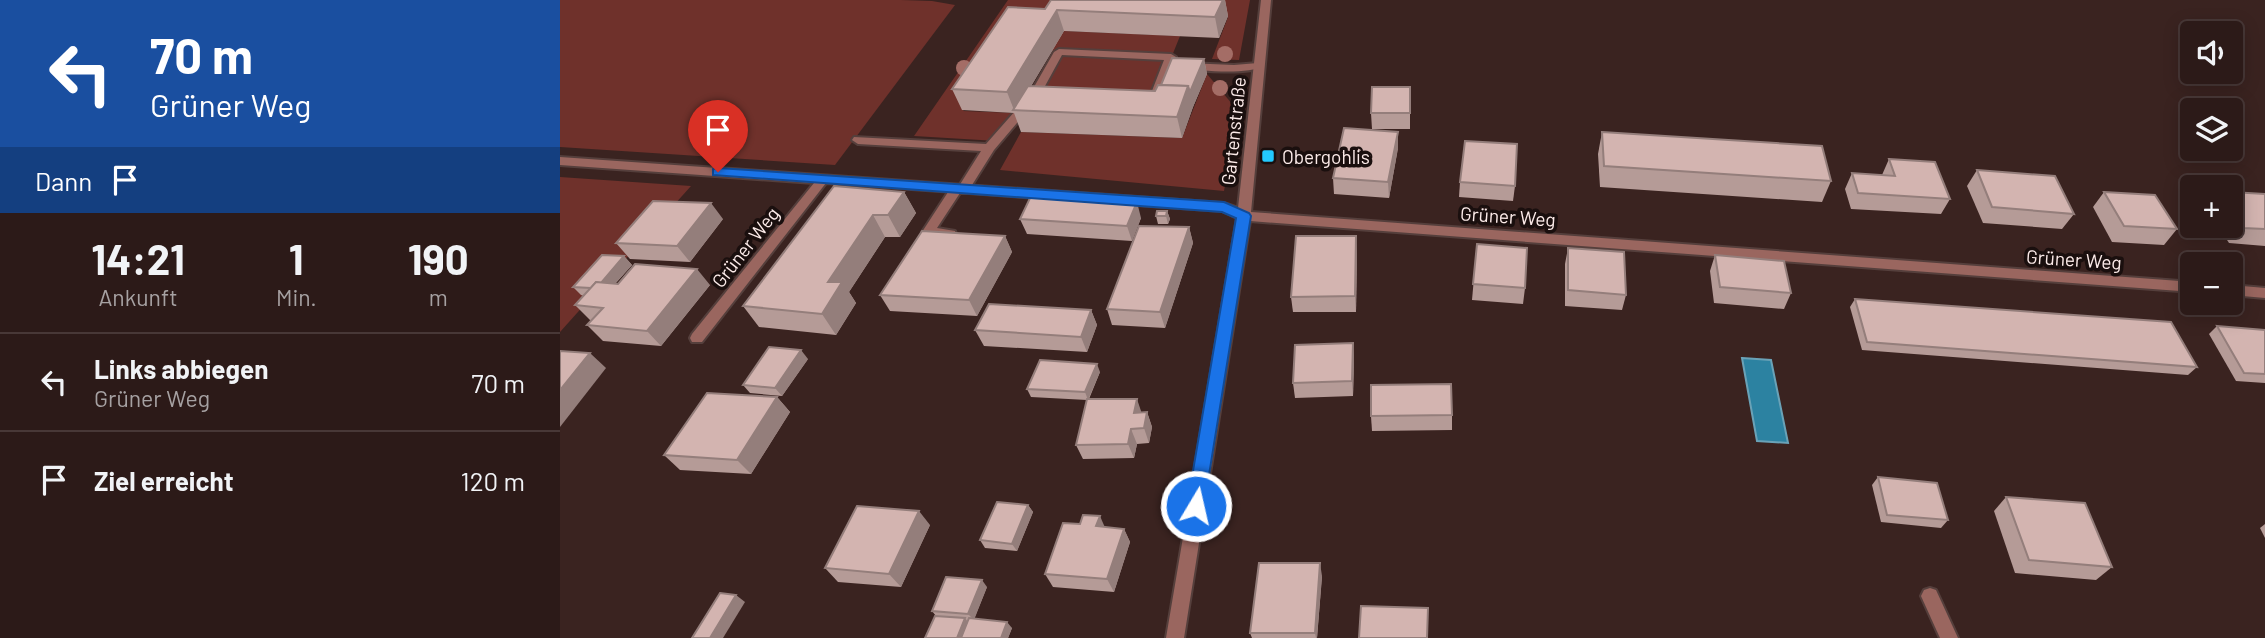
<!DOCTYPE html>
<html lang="de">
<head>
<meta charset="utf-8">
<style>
	body { margin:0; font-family:Barlow,sans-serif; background:#382725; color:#f1f3f6; height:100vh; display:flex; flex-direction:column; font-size:26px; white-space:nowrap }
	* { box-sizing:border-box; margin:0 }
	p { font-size:23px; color:#a6a1a2 }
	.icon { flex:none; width:38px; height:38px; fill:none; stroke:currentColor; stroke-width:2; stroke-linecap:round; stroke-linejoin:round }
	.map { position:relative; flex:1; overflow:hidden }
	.sheet { display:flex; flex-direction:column; background:#2c1a18; width:560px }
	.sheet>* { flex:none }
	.top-card { background:#1a4fa0; color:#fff; overflow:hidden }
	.tools { position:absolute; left:1620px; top:21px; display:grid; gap:14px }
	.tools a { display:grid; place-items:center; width:63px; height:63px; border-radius:7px; background:#2c1a18; box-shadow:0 4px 18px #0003,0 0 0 2px #483837; font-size:35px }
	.pin { position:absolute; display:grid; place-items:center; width:60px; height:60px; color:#fff; margin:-72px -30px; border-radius:50% 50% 50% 0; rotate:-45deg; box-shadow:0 0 7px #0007 }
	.pin .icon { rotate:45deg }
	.me { position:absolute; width:77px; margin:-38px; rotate:9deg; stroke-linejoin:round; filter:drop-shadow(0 0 5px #0008) }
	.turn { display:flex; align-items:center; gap:24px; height:147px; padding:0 35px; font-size:32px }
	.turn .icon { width:91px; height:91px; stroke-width:2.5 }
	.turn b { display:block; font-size:49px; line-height:60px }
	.then { display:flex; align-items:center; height:66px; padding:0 35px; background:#0003; gap:14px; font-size:26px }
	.eta { display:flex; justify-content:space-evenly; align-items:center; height:119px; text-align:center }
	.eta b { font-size:42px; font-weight:700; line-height:49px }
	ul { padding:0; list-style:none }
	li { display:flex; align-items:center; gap:21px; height:98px; padding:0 35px; border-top:2px solid #483837 }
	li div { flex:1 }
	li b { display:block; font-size:26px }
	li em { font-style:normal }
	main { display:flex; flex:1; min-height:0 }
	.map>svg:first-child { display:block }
</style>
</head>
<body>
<main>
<section class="sheet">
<div class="top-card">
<div class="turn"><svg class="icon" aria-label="left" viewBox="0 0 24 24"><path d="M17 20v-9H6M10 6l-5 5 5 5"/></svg><div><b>70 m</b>Grüner Weg</div></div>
<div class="then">Dann<svg class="icon" aria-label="arrive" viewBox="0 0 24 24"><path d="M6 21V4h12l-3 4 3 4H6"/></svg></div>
</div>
<div class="eta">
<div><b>14:21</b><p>Ankunft</p></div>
<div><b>1</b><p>Min.</p></div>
<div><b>190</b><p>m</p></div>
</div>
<ul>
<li><svg class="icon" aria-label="left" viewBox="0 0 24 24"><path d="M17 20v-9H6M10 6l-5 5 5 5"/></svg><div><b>Links abbiegen</b><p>Grüner Weg</p></div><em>70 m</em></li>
<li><svg class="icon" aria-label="arrive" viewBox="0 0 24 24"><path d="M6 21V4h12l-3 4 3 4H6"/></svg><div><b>Ziel erreicht</b></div><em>120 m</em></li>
</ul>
</section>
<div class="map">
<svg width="1705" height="638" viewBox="0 0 1705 638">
	<rect width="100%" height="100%" fill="#3a2320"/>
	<g fill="#6f312b">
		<polygon points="0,0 341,0 372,1 395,5 275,165 0,147"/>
		<polygon points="448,0 551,0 505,8 403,111 455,113 437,141 354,136"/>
		<polygon points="600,0 690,0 679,60 652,59 668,17"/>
		<polygon points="504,31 620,36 595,98 475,95 498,52 491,51"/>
		<polygon points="647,74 678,111 664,191 440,170 461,132 622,138"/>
		<polygon points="0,177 131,186 0,332"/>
	</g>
	<polygon fill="#2c82a1" stroke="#6aa2b7" stroke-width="2" points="1182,358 1211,360 1228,443 1197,441"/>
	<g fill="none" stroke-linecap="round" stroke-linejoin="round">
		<g stroke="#553f3c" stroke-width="4">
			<g id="service">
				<polygon points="499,49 611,54 616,57 600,99 591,102 585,99 590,96 604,60 502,55 479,97 434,150 407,193 400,193 377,228 395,231 396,234 395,237 363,235 362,232 392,186 399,186 421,151 298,144 292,140 294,137 426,144 470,94 494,52"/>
				<path d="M626,63L674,65L698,63L703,66C689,75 640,71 622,68L621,66Z"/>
			</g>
		</g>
		<g stroke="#553f3c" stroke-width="4">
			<g id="minor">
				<polygon points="701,0 711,0 691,212 1633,282 1633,292 690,221 624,638 606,638 677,218 662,211 266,183 142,342 132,342 130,338 132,334 254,183 0,165 0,157 664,203 678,208"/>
				<polygon points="1671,285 1705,288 1705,298 1671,295"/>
				<polygon points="1370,588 1376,590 1398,638 1380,638 1361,596 1364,590"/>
			</g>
		</g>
		<use href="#service" fill="#9a665f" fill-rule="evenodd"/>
		<use href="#minor" fill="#9a665f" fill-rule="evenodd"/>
	</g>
	<g fill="#a46d66">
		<circle cx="665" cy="54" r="8"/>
		<circle cx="404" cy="68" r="8"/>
		<circle cx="660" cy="88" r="8"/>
	</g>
	<g fill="#b59b97">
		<polygon points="491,0 665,0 668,16 659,38 504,31 471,86 595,91 601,85 644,59 647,74 633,107 622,138 461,132 454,113 402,110 392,89 485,9"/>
		<polygon points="850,87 850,129 812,129 811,113"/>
		<polygon points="1042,132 1271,181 1262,202 1040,187 1038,154"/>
		<polygon points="838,148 829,198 774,194 773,178"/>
		<polygon points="1329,159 1390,199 1381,214 1291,209 1285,189 1292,173 1322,175"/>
		<polygon points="1417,170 1514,214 1502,229 1423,223 1407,186"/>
		<polygon points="900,182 955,186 953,201 899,197"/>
		<polygon points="344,192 356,213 340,237 325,237 289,292 296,303 276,335 199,327 183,306"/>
		<polygon points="1544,192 1617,229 1604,245 1552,242 1533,207"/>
		<polygon points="1671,192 1705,194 1705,246 1669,243 1658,226 1671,226"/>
		<polygon points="607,211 610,219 608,224 598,224 596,216"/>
		<polygon points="581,218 572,241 467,234 460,219"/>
		<polygon points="163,219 130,262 70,259 56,243"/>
		<polygon points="629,227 633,243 605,328 552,325 547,309"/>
		<polygon points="445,236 452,252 417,316 330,311 320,295"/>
		<polygon points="917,244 965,288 963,304 912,300"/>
		<polygon points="1008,248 1066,295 1062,310 1005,306 1005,264"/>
		<polygon points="797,251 796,312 733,312 731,297"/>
		<polygon points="1155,255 1231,293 1224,309 1154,303 1150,271"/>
		<polygon points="64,256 72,265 55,284 150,285 101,346 43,341 27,325 31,321 15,305 24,296 21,295 13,287"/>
		<polygon points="1295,299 1637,367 1628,375 1302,350 1290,307"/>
		<polygon points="531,310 537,325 527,352 424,346 415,330"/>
		<polygon points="1657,326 1705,330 1705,383 1676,381 1649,334"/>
		<polygon points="793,343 794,359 793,396 735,398 733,383"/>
		<polygon points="248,359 222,396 190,393 183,385"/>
		<polygon points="540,372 529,399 582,413 587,412 592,427 589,443 577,444 574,458 523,459 516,445 527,400 471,397 467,389"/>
		<polygon points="217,397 230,412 191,474 120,470 104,455"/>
		<polygon points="892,415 892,430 812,431 811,416"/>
		<polygon points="1318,477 1388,520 1381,528 1321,522 1312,485"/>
		<polygon points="1446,497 1552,567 1536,580 1455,573 1434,511"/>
		<polygon points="468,505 473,512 457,551 425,548 420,540"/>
		<polygon points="1705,524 1705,538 1700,528"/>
		<polygon points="370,525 341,587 278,582 265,568"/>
		<polygon points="564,529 570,542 554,592 493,587 485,574"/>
		<polygon points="762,576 757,638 692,638 690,633"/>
		<polygon points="427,587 414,619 452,628 448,638 376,616 372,611"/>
	</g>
	<g fill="#947e7b">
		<polygon points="663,0 665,0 668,16 659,38 655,17"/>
		<polygon points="497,10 504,31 457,110 454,110 447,92"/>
		<polygon points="644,59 647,74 633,107 622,138 617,117 628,86"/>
		<polygon points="838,132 838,148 829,198 828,182"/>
		<polygon points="344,192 356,213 340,237 328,215"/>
		<polygon points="577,202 581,218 572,241 567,226"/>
		<polygon points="151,203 163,219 130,262 117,246"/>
		<polygon points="607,211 610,219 608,224 606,216"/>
		<polygon points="313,215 325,237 289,292 296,303 276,335 262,314 268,282"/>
		<polygon points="629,227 633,243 605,328 600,312"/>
		<polygon points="445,236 452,252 417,316 409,300"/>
		<polygon points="796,236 797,251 796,312 795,296"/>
		<polygon points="64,256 72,265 43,297 35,289"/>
		<polygon points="137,269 150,285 101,346 87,331"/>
		<polygon points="531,310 537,325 527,352 521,337"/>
		<polygon points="793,343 794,359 793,396 792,381"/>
		<polygon points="241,350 248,359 222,396 215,388"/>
		<polygon points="30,353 46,368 0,427 0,390"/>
		<polygon points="537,364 540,372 528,400 525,392"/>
		<polygon points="217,397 230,412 191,474 177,460"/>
		<polygon points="577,399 582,414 574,413"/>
		<polygon points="587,412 592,427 589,443 584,428"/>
		<polygon points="571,429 577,444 574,458 568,444"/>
		<polygon points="468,505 473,512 457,551 452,544"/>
		<polygon points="359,511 370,525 341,587 329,574"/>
		<polygon points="540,516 546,530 536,526"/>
		<polygon points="564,529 570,542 554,592 547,579"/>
		<polygon points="760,563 762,576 757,638 756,638 755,633"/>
		<polygon points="422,580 427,587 414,620 408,614"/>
		<polygon points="176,595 185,602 163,638 150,638"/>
		<polygon points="405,618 410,625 405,638 397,638"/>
		<polygon points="447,622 452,628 448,638 441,638"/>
	</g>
	<g fill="#d3b4b0" stroke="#947e7b" stroke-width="2">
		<polygon points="491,0 663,0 655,17 497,10 447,92 392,89 448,7 485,9"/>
		<polygon points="612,58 644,59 630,92 628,86 601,85"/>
		<polygon points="598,85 628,86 617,117 453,110 468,86 595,91"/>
		<polygon points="812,87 850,87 850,113 811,113"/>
		<polygon points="784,128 838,132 828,182 773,178"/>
		<polygon points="1042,132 1262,146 1271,181 1044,166"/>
		<polygon points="905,141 957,144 955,186 900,182"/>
		<polygon points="1329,159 1375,162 1390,199 1298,193 1292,173 1335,176"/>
		<polygon points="1417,170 1495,176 1514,214 1432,207"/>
		<polygon points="274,186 344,192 328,215 313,215 268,282 282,282 262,314 183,306"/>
		<polygon points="1544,192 1595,195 1617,229 1564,226"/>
		<polygon points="1671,192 1705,194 1705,229 1683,228 1671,210"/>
		<polygon points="471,196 577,202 567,226 460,219"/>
		<polygon points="93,201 151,203 117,246 56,243"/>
		<polygon points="597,211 607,211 606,216 596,216"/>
		<polygon points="579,226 629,227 600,312 547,309"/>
		<polygon points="362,231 445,236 409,300 320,295"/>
		<polygon points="736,236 796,236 795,296 731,297"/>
		<polygon points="917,244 967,248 965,288 913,284"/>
		<polygon points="1008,248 1064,252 1066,295 1008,290"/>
		<polygon points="42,255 64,256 41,283 36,282 31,288 13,287"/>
		<polygon points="1155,255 1224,261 1231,293 1160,287"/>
		<polygon points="75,264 137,269 87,331 27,325 43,308 15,305 36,282 58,284"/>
		<polygon points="1295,299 1611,322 1637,367 1307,342"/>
		<polygon points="429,304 531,310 521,337 415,330"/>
		<polygon points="1657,326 1705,330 1705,374 1684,373"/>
		<polygon points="793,343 792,381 733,383 735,345"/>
		<polygon points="209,347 241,350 215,388 183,385"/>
		<polygon points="0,351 30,353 0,390"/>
		<polygon points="480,360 537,364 525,392 467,389"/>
		<polygon points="891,384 892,415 811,416 811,385"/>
		<polygon points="147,393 217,397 177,460 104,455"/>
		<polygon points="527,399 577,399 574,413 587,412 584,428 571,429 568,444 516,445"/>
		<polygon points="1318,477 1377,483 1388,520 1327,515"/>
		<polygon points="1446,497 1525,503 1552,567 1469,560"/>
		<polygon points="437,502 468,505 452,544 420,540"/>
		<polygon points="297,506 359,511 329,574 265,568"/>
		<polygon points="523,515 540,516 536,526 564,529 547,579 485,574 503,523 520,524"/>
		<polygon points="699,563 760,563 755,633 690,633"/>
		<polygon points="386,577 422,580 408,614 372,611"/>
		<polygon points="160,593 176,595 150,638 132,638"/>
		<polygon points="801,606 868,608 867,638 799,638"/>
		<polygon points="375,616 405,618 397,638 365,638"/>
		<polygon points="409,618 447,622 441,638 401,638"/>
	</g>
	<polygon fill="#1a73e8" stroke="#114b97" stroke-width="2" points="158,168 664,202 689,213 691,216 643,512 636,515 630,512 627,506 676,218 662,212 153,175 153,169"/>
	<rect fill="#23c9fe" stroke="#1a0f0e" stroke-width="2.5" x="701" y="149" width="14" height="14" rx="3.5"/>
	<g text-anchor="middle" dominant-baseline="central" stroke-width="7" stroke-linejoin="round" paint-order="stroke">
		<g font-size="19" fill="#fcebe9" stroke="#1a0f0e">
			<text transform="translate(673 131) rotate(-84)">Gartenstraße</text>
			<text transform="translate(948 216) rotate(4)">Grüner Weg</text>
			<text transform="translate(185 247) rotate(-52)">Grüner Weg</text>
			<text transform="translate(1514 259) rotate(4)">Grüner Weg</text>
		</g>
		<g font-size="19" fill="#fcebe9" stroke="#1a0f0e" text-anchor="start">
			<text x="722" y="156">Obergohlis</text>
		</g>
	</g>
</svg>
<div class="tools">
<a><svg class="icon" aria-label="sound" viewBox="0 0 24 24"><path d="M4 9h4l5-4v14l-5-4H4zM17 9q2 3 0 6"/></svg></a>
<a><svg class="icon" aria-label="layers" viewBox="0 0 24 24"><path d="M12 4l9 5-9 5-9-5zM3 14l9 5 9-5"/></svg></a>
<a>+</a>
<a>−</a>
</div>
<div class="pin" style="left:158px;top:172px;background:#d93025"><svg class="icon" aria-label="arrive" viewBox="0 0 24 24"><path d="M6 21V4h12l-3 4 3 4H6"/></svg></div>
<svg class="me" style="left:636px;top:506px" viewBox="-20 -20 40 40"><circle r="17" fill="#1a73e8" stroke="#fff" stroke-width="3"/><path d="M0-11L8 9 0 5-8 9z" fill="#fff"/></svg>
</div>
</main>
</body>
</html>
